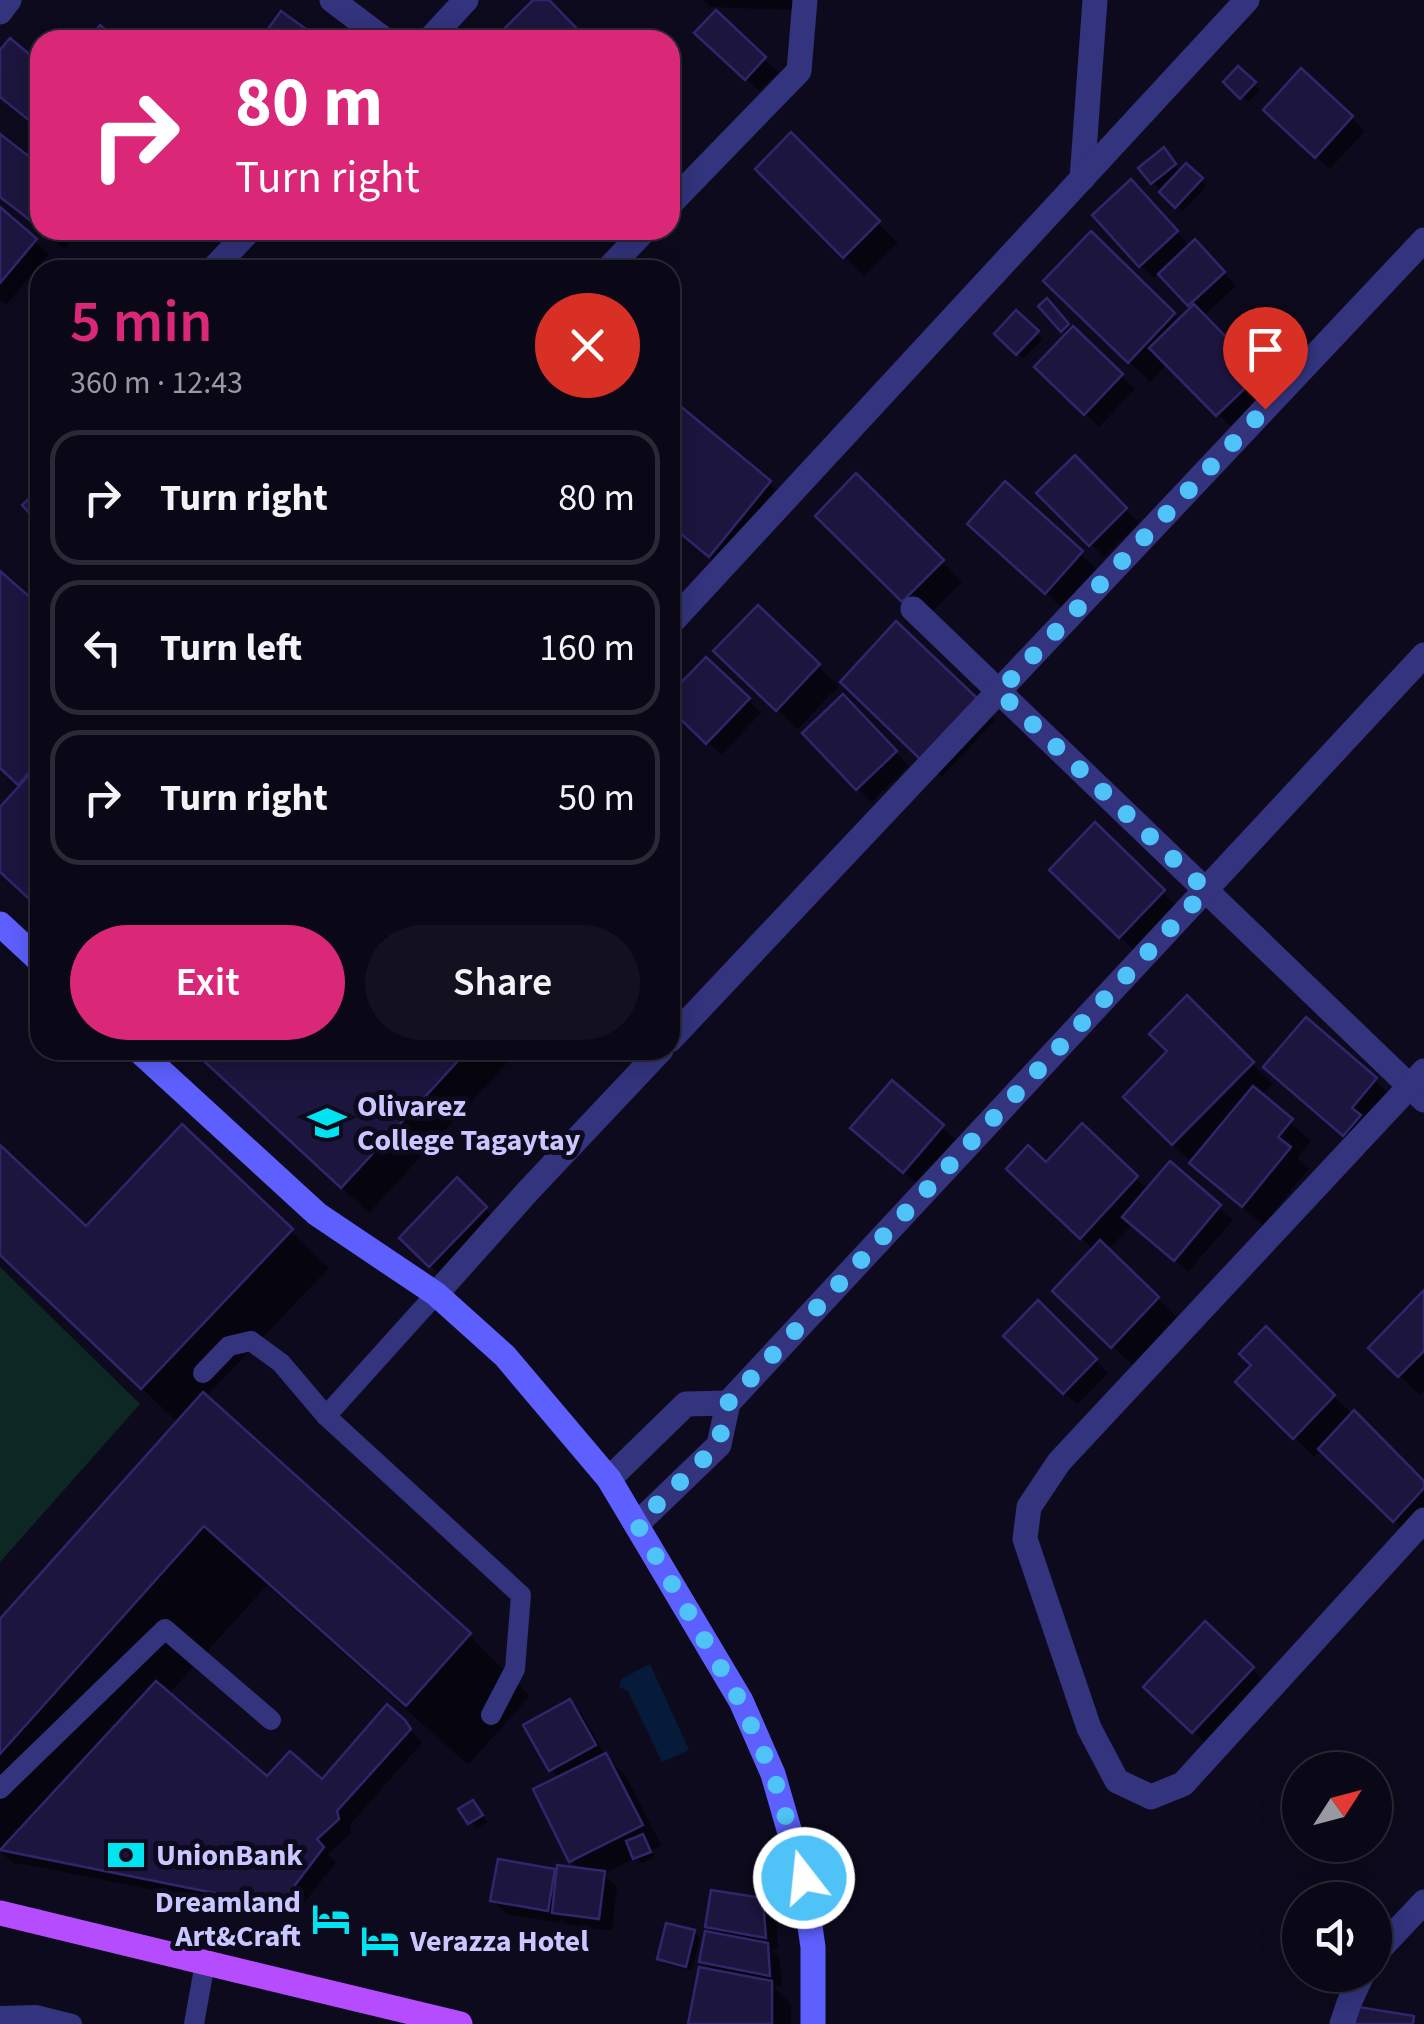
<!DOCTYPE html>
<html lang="en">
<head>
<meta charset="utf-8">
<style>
	body { margin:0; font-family:"Source Sans 3",sans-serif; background:#13111f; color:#f1f3f6; height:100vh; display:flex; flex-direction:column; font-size:38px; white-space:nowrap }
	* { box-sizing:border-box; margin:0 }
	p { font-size:32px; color:#999aa1 }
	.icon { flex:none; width:55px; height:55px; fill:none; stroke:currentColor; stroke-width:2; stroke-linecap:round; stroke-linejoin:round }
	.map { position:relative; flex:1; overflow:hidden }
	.details { position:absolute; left:30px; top:260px; width:650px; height:800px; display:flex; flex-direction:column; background:#0a0816; border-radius:30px; box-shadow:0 5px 25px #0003,0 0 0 2px #2a2935 }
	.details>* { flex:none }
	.guide { position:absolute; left:30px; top:30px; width:650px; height:210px; border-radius:30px; box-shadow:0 5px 25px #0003,0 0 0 2px #2a2935; background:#db2777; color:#fff; overflow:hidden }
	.needle { width:65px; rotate:54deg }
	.buttons { position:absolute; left:1282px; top:1752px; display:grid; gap:20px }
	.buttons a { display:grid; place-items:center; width:110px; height:110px; border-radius:50%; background:#0a0816; box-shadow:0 5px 25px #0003,0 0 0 2px #2a2935; font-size:50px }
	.pin { position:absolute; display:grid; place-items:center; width:85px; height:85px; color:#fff; margin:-102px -42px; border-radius:50% 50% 50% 0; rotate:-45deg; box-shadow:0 0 10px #0007 }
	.pin .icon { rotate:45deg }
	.me { position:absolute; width:110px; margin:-55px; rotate:344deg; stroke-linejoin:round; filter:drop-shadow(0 0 8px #0008) }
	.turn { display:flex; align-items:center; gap:35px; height:210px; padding:0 40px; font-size:45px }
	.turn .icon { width:130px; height:130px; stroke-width:2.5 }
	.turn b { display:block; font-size:70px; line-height:85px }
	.round { display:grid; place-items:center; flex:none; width:105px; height:105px; border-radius:52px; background:#13111f }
	.head { display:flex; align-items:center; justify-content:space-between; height:170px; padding:0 40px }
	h1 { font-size:60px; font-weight:600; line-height:75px; color:#db2777 }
	.button { display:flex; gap:20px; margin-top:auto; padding:20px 40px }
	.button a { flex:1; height:115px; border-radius:60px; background:#db2777; color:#fff; font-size:40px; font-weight:600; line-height:115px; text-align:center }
	.button a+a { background:#13111f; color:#f1f3f6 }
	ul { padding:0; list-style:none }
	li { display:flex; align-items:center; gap:30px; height:135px; margin:0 20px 15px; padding:0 20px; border:5px solid #2a2935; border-radius:30px }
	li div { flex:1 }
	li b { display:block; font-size:38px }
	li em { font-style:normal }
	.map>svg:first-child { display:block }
</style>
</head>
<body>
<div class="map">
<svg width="1424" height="2024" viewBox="0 0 1424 2024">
	<rect width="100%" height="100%" fill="#0d0a1d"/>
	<polygon fill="#0d2725" points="0,1267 140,1404 0,1562"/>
	<polygon fill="#061b3a" points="650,1664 689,1750 662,1762 628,1691 619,1687 621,1679"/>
	<g fill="#0007">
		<polygon points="703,0 795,0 795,10 710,7"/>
		<polygon points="716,13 778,72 759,91 698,33"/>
		<polygon points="1238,70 1260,90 1248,102 1227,82"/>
		<polygon points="1352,118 1365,131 1330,169 1280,123"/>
		<polygon points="791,136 898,243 864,276 758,169"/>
		<polygon points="0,137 40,168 40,230 0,198"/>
		<polygon points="1169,157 1181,172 1186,166 1207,186 1182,212 1162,192 1173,180 1171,178 1159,188 1153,182"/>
		<polygon points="1144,196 1190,247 1208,256 1236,286 1203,317 1279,394 1238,434 1168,363 1150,382 1047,281 1091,235 1180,322 1194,308 1160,272 1154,278 1140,265"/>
		<polygon points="0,210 49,254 6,305 0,300"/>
		<polygon points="40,230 79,230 65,249"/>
		<polygon points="1047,302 1072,330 1135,389 1099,427 1037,367 1067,335 1042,306"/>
		<polygon points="1016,314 1043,339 1023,359 997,334"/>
		<polygon points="670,420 769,483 789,503 731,575 670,525"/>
		<polygon points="1075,459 1139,523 1104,557 1040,493"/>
		<polygon points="856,477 962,582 924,620 818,516"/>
		<polygon points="1005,485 1101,573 1067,612 991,544"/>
		<polygon points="0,574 40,610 40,908 0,870 0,810 22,787 0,768"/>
		<polygon points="758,609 839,686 798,729 717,651"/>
		<polygon points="706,660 761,713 721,755 670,706 670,698"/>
		<polygon points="843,697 909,766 871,802 805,733"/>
		<polygon points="975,700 995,720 942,777 863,702"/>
		<polygon points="1096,826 1183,912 1140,956 1052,870"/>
		<polygon points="1187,999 1273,1084 1260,1096 1311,1141 1297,1158 1309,1169 1263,1225 1212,1183 1126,1097 1170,1052"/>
		<polygon points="194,1050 519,1050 369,1213"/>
		<polygon points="1375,1080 1395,1100 1379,1137 1365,1154 1287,1087"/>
		<polygon points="892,1084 956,1140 918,1184 867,1141"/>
		<polygon points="182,1127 329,1268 205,1398 469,1635 530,1696 468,1765 267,1585 168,1695 267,1779 323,1782 404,1722 422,1743 350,1825 351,1833 328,1854 336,1862 293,1918 19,1863 16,1866 0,1851 0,1623 178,1423 0,1253 0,1148 86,1230"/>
		<polygon points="1082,1127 1148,1190 1170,1165 1233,1220 1188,1272 1133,1224 1107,1251 1178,1318 1133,1366 1056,1291 1094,1250 1029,1189 1047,1165"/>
		<polygon points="457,1181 498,1221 444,1278 402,1238"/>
		<polygon points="1424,1293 1424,1391 1420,1395 1371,1348"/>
		<polygon points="1038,1304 1108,1373 1077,1405 1007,1336"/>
		<polygon points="1266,1330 1424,1484 1424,1515 1408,1534 1322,1449 1314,1457 1239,1382 1254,1366"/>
		<polygon points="1252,1669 1272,1689 1214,1751 1167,1707"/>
		<polygon points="570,1702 583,1716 605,1755 626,1776 661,1845 652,1850 655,1858 642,1863 636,1858 604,1874 617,1887 612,1931 568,1925 561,1919 560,1923 506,1914 493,1900 553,1871 558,1876 582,1871 571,1860 560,1779 551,1769"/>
		<polygon points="479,1809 487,1822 476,1829 462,1810"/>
		<polygon points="762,1900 776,1914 778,1950 770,1948 780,1959 782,1987 773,1986 791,2004 791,2024 690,2024 713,1973 702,1961 717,1936 708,1926"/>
		<polygon points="694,1932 700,1938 692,1971 666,1964 660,1958"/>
	</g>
	<g fill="#1c153e" stroke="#31266c" stroke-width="2.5">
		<polygon points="533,0 549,0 588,40 501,40 497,36"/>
		<polygon points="716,10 766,57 745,80 694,33"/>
		<polygon points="281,11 321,40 260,40"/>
		<polygon points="100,25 118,40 88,40"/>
		<polygon points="10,38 40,63 40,129 0,97 0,50"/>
		<polygon points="1238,66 1256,82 1240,99 1223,82"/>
		<polygon points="1301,68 1353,116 1315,158 1263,110"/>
		<polygon points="791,132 880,221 843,258 755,169"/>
		<polygon points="0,134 40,165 40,228 0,197"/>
		<polygon points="1164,147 1176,164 1151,184 1138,168"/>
		<polygon points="1186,163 1203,178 1175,208 1159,192"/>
		<polygon points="1131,179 1178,231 1139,267 1092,215"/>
		<polygon points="0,207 37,239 0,283"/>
		<polygon points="1091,231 1175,313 1128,363 1043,281"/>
		<polygon points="1195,239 1225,272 1188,306 1158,274"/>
		<polygon points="1047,298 1069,324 1061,332 1038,306"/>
		<polygon points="1194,304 1261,373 1216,416 1149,348"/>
		<polygon points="1016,310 1039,331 1016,355 994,334"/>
		<polygon points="1073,326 1123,374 1084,415 1034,367"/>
		<polygon points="679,405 771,481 709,557 670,525 670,416"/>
		<polygon points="1075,455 1127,508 1089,546 1036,493"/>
		<polygon points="856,473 944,560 902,602 815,516"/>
		<polygon points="1005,481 1083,551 1045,594 967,524"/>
		<polygon points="40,489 40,525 22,505"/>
		<polygon points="0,571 40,606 40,760 18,785 0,768"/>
		<polygon points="758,605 820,664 776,711 713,651"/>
		<polygon points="896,621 977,698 920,759 840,682"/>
		<polygon points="706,657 750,698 706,744 670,709 670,694"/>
		<polygon points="843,694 897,751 856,790 802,733"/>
		<polygon points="40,763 40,909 0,872 0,807"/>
		<polygon points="1095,822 1165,890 1119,938 1049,870"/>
		<polygon points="1187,995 1254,1062 1172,1145 1123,1097 1167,1051 1149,1034"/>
		<polygon points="1306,1017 1377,1078 1352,1108 1361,1115 1343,1136 1263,1067"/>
		<polygon points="192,1050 468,1050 341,1188"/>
		<polygon points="892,1080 944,1125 903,1173 850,1128"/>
		<polygon points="1253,1086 1293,1119 1278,1137 1291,1147 1242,1207 1189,1163"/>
		<polygon points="1082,1123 1138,1176 1080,1239 1006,1169 1028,1145 1046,1162"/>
		<polygon points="182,1124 293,1229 141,1389 0,1255 0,1145 86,1226"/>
		<polygon points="1170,1161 1221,1205 1174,1261 1122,1217"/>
		<polygon points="457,1177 487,1207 429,1267 399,1238"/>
		<polygon points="1100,1240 1159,1297 1111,1348 1052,1291"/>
		<polygon points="1424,1290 1424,1351 1398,1377 1368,1348"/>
		<polygon points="1038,1300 1097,1359 1063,1394 1003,1336"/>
		<polygon points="1266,1326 1335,1395 1293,1439 1235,1382 1251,1365 1239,1354"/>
		<polygon points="203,1392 471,1633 406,1706 204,1526 0,1754 0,1619"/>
		<polygon points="1354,1410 1424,1481 1424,1488 1393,1522 1318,1449"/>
		<polygon points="1205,1621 1254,1667 1192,1733 1143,1687"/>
		<polygon points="156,1681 267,1776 290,1751 322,1779 387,1704 405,1720 411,1729 337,1811 339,1819 317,1839 324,1847 279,1906 0,1850"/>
		<polygon points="570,1699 596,1745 549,1771 523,1725"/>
		<polygon points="606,1753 643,1825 569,1862 533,1789"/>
		<polygon points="473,1800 483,1815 468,1824 458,1809"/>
		<polygon points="643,1834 651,1852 633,1859 626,1841"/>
		<polygon points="498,1859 555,1869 548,1911 490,1901"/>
		<polygon points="557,1865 605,1871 599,1919 552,1913"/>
		<polygon points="711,1890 763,1898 766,1938 705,1927"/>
		<polygon points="666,1923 695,1930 686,1967 657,1959"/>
		<polygon points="705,1931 768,1943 770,1976 699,1962"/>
		<polygon points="699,1967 772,1981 772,2024 688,2024"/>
		<polygon points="1352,2006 1414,2016 1413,2024 1349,2024"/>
	</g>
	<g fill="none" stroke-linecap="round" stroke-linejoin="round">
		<g stroke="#33337e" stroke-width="20">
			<polyline points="203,1373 229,1346 251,1341 281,1363 326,1416 521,1595 515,1669 491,1715"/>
			<polyline points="326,1416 436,1294"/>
			<polyline points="0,1789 165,1629 271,1720"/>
			<polyline points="0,2016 36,2015 72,2024"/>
			<polyline points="194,2024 205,1963"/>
		</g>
		<g stroke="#33337e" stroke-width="25">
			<polyline points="332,0 385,40"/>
			<polyline points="0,12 9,0"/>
			<polyline points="429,40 466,0"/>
			<polyline points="1082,179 1095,0"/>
			<polyline points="670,204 799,71 805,0"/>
			<polyline points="212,270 250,230"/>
			<polyline points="607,270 645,230"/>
			<polyline points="913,609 1424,1100"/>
			<polyline points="670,624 1247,0"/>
			<polyline points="670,1040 1424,240"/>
			<polyline points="1424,1071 1059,1462 1029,1507 1025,1539 1089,1728 1117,1781 1151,1797 1183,1784 1424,1520"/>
			<polyline points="436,1294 529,1190 661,1050"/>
			<polyline points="609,1479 686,1404 728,1403"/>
			<polyline points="637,1524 719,1445 728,1403 1424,655"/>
			<polyline points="1375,1954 1424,1902"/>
			<polyline points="1342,2024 1349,2003 1362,1975"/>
		</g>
		<g stroke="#5d60ff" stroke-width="25">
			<polyline points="0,924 40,961"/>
			<polyline points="138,1050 317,1214 436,1294 505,1356 609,1479 741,1701 773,1774 803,1878 813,1947 813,2024"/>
		</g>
		<polyline stroke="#b54dff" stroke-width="25" points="0,1913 460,2024"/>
	</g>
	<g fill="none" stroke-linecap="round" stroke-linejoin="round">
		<polyline stroke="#4fc3f7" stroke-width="18" stroke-dasharray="0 32.4" points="804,1878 773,1774 740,1701 637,1524 718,1445 728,1403 1206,890 999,692 1265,409"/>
	</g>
	<defs>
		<g id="university-bare" transform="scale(3)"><path d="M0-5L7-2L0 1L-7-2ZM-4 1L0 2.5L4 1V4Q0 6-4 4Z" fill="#00e4f1" stroke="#0d0a1d" stroke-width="2.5" paint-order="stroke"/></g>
		<g id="bank-bare" transform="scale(3)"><path d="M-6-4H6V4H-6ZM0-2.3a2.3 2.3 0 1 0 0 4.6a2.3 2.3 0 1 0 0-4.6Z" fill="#00e4f1" stroke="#0d0a1d" stroke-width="2.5" paint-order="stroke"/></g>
		<g id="hotel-bare" transform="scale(3)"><path d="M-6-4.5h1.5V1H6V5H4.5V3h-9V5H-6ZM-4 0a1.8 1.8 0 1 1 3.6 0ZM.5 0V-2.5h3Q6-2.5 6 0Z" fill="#00e4f1" stroke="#0d0a1d" stroke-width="2.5" paint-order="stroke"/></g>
	</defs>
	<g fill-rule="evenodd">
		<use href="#university-bare" x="327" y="1123"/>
		<use href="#bank-bare" x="126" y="1855"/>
		<use href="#hotel-bare" x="331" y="1919"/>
		<use href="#hotel-bare" x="380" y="1941"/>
	</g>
	<g text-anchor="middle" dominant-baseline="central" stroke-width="10" stroke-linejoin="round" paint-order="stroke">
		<g font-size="30" font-weight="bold" fill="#cac6ff" stroke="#0d0a1d" text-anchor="start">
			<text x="357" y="1106">Olivarez<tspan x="357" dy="34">College Tagaytay</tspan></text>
			<text x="156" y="1855">UnionBank</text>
			<text x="301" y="1902" text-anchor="end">Dreamland<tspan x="301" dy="34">Art&amp;Craft</tspan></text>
			<text x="410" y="1941">Verazza Hotel</text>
		</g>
	</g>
</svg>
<div class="buttons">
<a><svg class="needle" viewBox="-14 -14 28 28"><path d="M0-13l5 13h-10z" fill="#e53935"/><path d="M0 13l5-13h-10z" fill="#999aa1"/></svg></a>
<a><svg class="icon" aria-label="sound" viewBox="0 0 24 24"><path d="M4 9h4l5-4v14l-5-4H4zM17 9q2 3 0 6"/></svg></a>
</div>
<div class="pin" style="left:1265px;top:409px;background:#d93025"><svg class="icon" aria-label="arrive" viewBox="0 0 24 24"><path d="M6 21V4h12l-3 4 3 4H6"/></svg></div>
<svg class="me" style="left:804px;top:1878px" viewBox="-20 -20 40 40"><circle r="17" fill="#4fc3f7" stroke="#fff" stroke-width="3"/><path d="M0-11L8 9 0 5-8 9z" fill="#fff"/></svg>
<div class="guide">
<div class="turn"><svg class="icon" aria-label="right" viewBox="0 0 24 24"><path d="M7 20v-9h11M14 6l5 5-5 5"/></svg><div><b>80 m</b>Turn right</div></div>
</div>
<section class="details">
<div class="head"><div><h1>5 min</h1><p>360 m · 12:43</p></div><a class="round" style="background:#d93025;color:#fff"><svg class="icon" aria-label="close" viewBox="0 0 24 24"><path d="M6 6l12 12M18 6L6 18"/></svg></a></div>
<ul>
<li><svg class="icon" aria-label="right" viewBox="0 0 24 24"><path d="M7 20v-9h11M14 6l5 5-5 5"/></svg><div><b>Turn right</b></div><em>80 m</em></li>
<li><svg class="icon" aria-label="left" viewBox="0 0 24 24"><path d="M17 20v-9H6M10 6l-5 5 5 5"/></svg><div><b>Turn left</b></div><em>160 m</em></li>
<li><svg class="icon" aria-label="right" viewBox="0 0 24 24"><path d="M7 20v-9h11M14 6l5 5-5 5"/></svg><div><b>Turn right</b></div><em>50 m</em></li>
</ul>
<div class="button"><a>Exit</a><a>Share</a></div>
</section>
</div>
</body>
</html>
